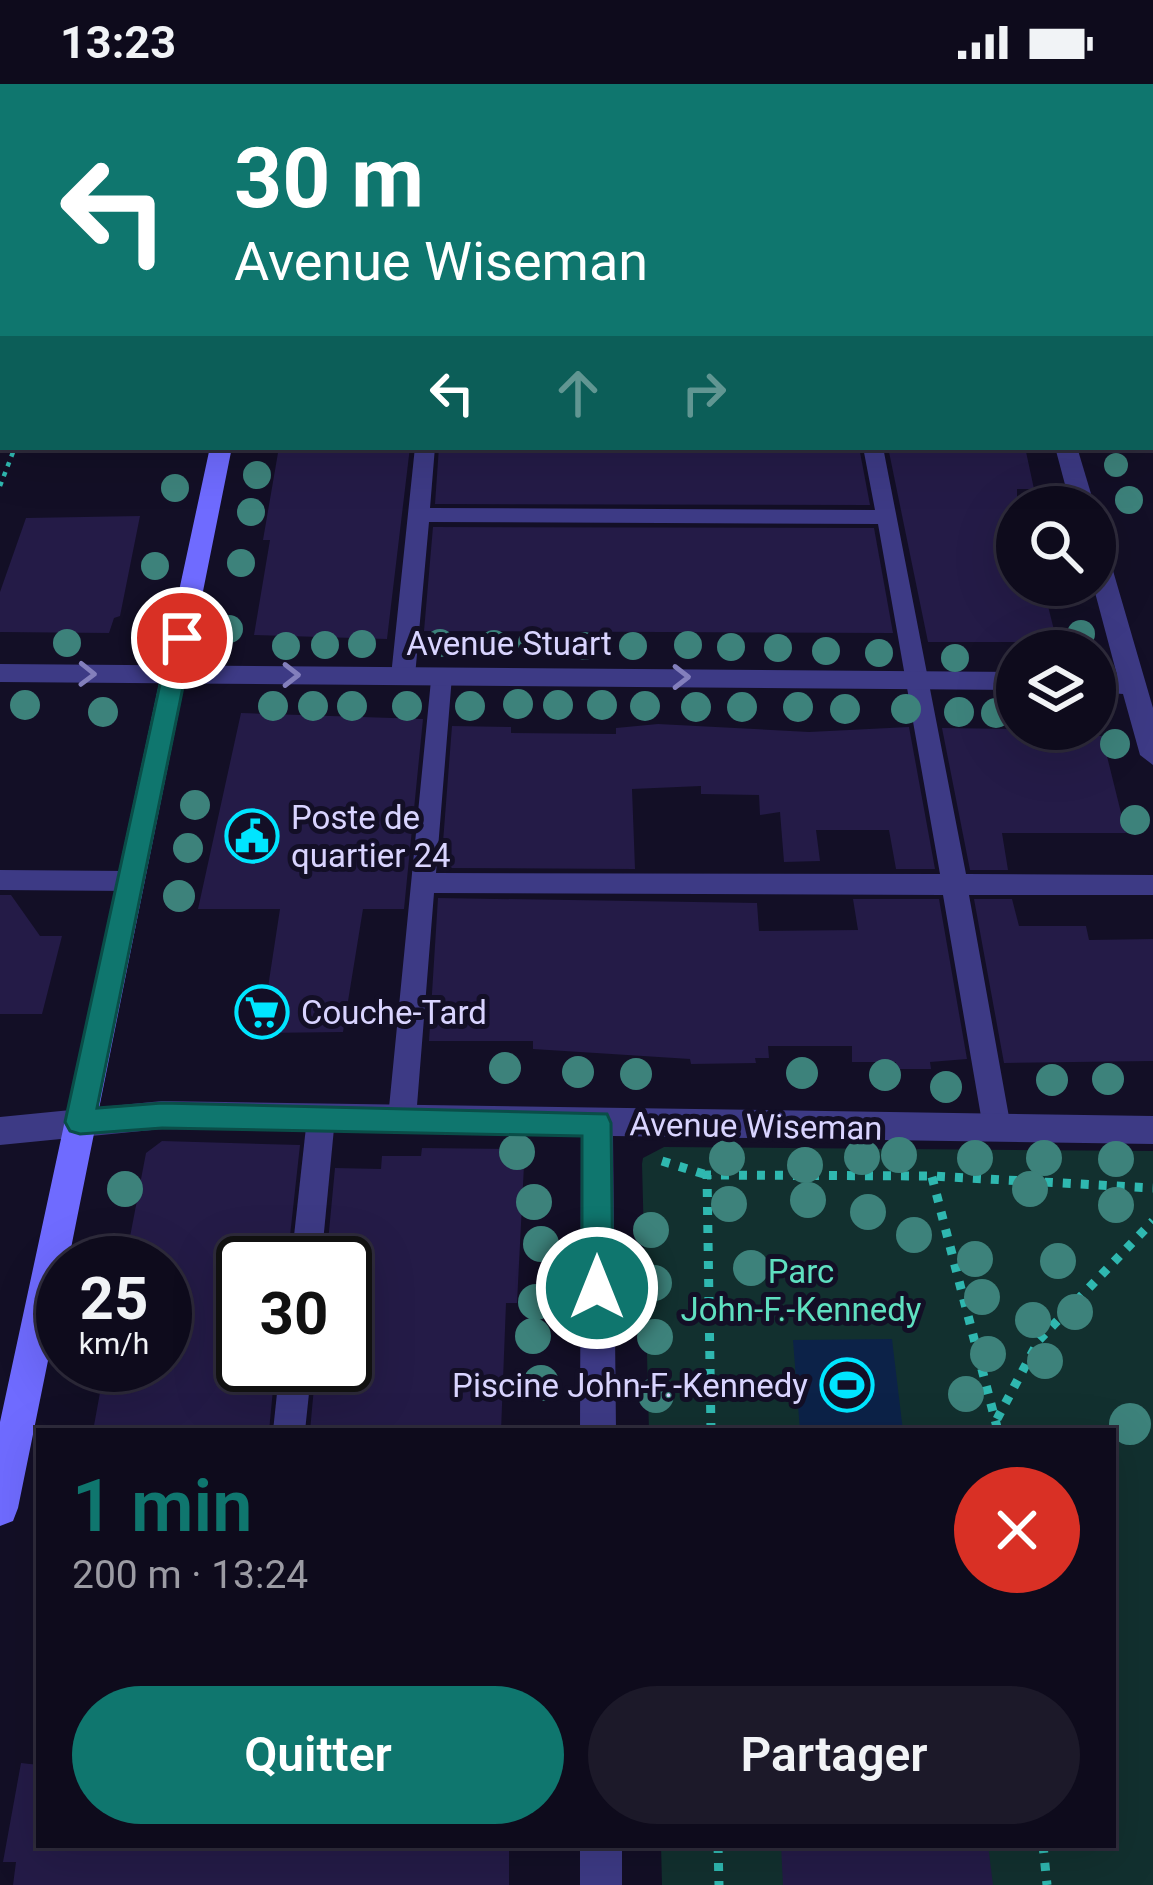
<!DOCTYPE html>
<html lang="fr">
<head>
<meta charset="utf-8">
<style>
	body { margin:0; font-family:Roboto,sans-serif; background:#1c1929; color:#f1f3f6; height:100vh; display:flex; flex-direction:column; font-size:45px; white-space:nowrap }
	* { box-sizing:border-box; margin:0 }
	p { font-size:39px; color:#9b9ba3 }
	.icon { flex:none; width:66px; height:66px; fill:none; stroke:currentColor; stroke-width:2; stroke-linecap:round; stroke-linejoin:round }
	.map { position:relative; flex:1; overflow:hidden }
	.drawer { position:absolute; left:36px; top:1344px; width:1080px; height:420px; display:flex; flex-direction:column; background:#0e0b1c; border-radius:0px; box-shadow:0 12px 48px #0002,0 0 0 3px #2e2b3b }
	.drawer>* { flex:none }
	.banner { position:absolute; left:0px; top:0px; width:1155px; height:366px; box-shadow:0 12px 48px #0002,0 0 0 3px #2e2b3b; background:#0f766e; color:#fff; overflow:hidden }
	.tools { position:absolute; left:996px; top:402px; display:grid; gap:24px }
	.tools a { display:grid; place-items:center; width:120px; height:120px; border-radius:50%; background:#0e0b1c; box-shadow:0 12px 48px #0002,0 0 0 3px #2e2b3b; font-size:60px }
	.speed { position:absolute; left:36px; top:1152px; display:flex; gap:24px; font-size:60px; font-weight:700; text-align:center }
	.speed>* { display:grid; place-content:center; width:156px; height:156px; border-radius:50%; background:#0e0b1c; box-shadow:0 12px 48px #0002,0 0 0 3px #2e2b3b; line-height:1 }
	.speed small { font-size:30px; font-weight:400 }
	.speed .limit { border:6px solid #111; border-radius:18px; background:#fff; color:#111 }
	.pin { position:absolute; display:grid; place-items:center; width:102px; height:102px; color:#fff; margin:-51px; border:6px solid #fff; border-radius:50%; box-shadow:0 3px 12px #0007 }
	.me { position:absolute; width:132px; margin:-66px; rotate:0deg; stroke-linejoin:round; filter:drop-shadow(0 0 9px #0008) }
	.turn { display:flex; align-items:center; gap:42px; height:252px; padding:0 36px; font-size:54px }
	.turn .icon { width:156px; height:156px; stroke-width:2.5 }
	.turn b { display:block; font-size:84px; line-height:102px }
	.lanes { display:flex; align-items:center; height:114px; padding:0 36px; background:#0003; justify-content:center; gap:60px; direction:ltr }
	.lanes .off { opacity:.35 }
	.round { display:grid; place-items:center; flex:none; width:126px; height:126px; border-radius:63px; background:#1c1929 }
	.overview { display:flex; align-items:center; justify-content:space-between; height:204px; padding:0 36px }
	h1 { font-size:72px; font-weight:600; line-height:90px; color:#0f766e }
	.cta { display:flex; gap:24px; margin-top:auto; padding:24px 36px }
	.cta a { flex:1; height:138px; border-radius:72px; background:#0f766e; color:#fff; font-size:48px; font-weight:600; line-height:138px; text-align:center }
	.cta a+a { background:#1c1929; color:#f1f3f6 }
	.status { display:flex; justify-content:space-between; align-items:center; height:84px; padding:0 60px; background:#0e0b1c; direction:ltr }
	.status svg { height:33px; fill:currentColor }
	.map>svg:first-child { display:block }
</style>
</head>
<body>
<div class="status"><b>13:23</b><svg viewBox="0 0 49 12"><path d="M0 12V9h3v3zM5 12V6h3v6zM10 12V3h3v9zM15 12V0h3v12zM26 1h20v11H26zM47 4h2v5h-2z"/></svg></div>
<div class="map">
<svg width="1153" height="1801" viewBox="0 0 1153 1801">
	<rect width="100%" height="100%" fill="#130f26"/>
	<polygon fill="#12302f" points="664,1063 1153,1067 1153,1801 662,1801 661,1761 1113,1761 1113,1347 649,1347 642,1080 643,1074"/>
	<polygon fill="#0c2248" points="892,1255 903,1347 800,1347 793,1256"/>
	<g fill="#241b47">
		<polygon points="279,363 410,363 387,555 254,551 270,456 263,456"/>
		<polygon points="439,363 859,363 870,421 435,420"/>
		<polygon points="888,363 1025,363 1034,405 1017,405 1017,501 1032,501 1035,513 1046,514 1057,558 928,558"/>
		<polygon points="140,432 120,532 114,534 109,549 0,548 0,508 26,434"/>
		<polygon points="433,443 874,444 893,549 424,547"/>
		<polygon points="241,629 423,635 404,825 363,825 343,948 261,949 280,825 198,825"/>
		<polygon points="658,640 809,648 909,643 935,785 896,785 889,746 816,746 820,777 784,778 780,728 760,731 759,711 701,710 701,702 632,705 635,785 441,784 452,642 511,643 511,649 616,650 616,644"/>
		<polygon points="942,644 1094,646 1095,652 1102,652 1126,749 1002,749 1008,786 970,786"/>
		<polygon points="0,811 11,811 40,852 62,852 42,930 0,930"/>
		<polygon points="438,814 757,819 759,847 858,846 853,815 939,815 967,975 930,978 931,985 897,985 896,978 852,978 852,962 768,962 769,974 755,974 756,979 691,980 690,975 533,965 533,957 429,957"/>
		<polygon points="974,815 1012,815 1019,842 1086,842 1089,856 1153,855 1153,977 1004,979"/>
		<polygon points="162,1057 300,1061 287,1179 243,1179 243,1218 225,1217 216,1293 274,1295 269,1347 93,1347 105,1281 165,1281 165,1179 125,1179 146,1069"/>
		<polygon points="422,1064 513,1065 512,1080 524,1081 517,1219 506,1219 501,1347 310,1347 316,1281 345,1281 345,1179 326,1179 335,1084 381,1085 382,1072 421,1072"/>
		<polygon points="21,1679 39,1681 39,1761 204,1766 205,1761 509,1761 509,1801 13,1801 16,1778 3,1778"/>
		<polygon points="781,1761 988,1761 993,1801 783,1801"/>
	</g>
	<g fill="none" stroke-linecap="round" stroke-linejoin="round">
		<polyline stroke="#2fb8b0" stroke-width="4.5" stroke-dasharray="4.5 6" stroke-linecap="butt" points="0,402 15,363"/>
		<g stroke="#2fb8b0" stroke-width="9" stroke-dasharray="8 10" stroke-linecap="butt">
			<polyline points="662,1077 707,1091"/>
			<polyline points="932,1093 998,1347"/>
			<polyline points="997,1335 1039,1256 1153,1137"/>
			<polyline points="711,1347 707,1091 932,1092 1153,1104"/>
			<polyline points="718,1761 719,1801"/>
			<polyline points="1043,1761 1047,1801"/>
		</g>
		<g fill="#3d3a85" fill-rule="evenodd">
			<rect x="456" y="0" width="16" height="3"/>
			<rect x="806" y="0" width="16" height="3"/>
			<polygon points="1129,0 1145,0 1146,3 1130,3"/>
			<rect x="1152" y="30" width="1" height="12"/>
			<polygon points="415,363 435,363 430,424 875,426 863,363 883,363 966,790 1153,791 1153,811 969,811 1011,1044 1007,1053 997,1057 987,1053 983,1044 943,811 434,809 416,1034 412,1043 402,1047 392,1043 388,1034 432,586 440,584 452,592 436,789 940,790 878,440 429,438 415,592 403,600 391,592"/>
			<polygon points="0,786 130,787 143,797 130,807 0,806"/>
			<polygon points="321,1021 331,1025 335,1034 321,1179 291,1179 307,1034 311,1025"/>
			<polygon points="280,1281 312,1281 305,1347 273,1347"/>
		</g>
		<g fill="#3d3a85" fill-rule="evenodd">
			<polygon points="955,0 973,0 974,3 956,3"/>
			<rect x="0" y="262" width="3" height="12"/>
			<rect x="0" y="303" width="3" height="14"/>
			<polygon points="1055,363 1077,363 1095,423 1071,423"/>
			<polygon points="1095,458 1107,466 1153,624 1153,681 1140,671 1123,610 1095,608 1095,590 1117,591 1093,501"/>
			<polygon points="0,580 1017,588 1017,606 0,598"/>
			<polygon points="162,1017 1153,1032 1153,1060 613,1052 616,1347 580,1347 581,1051 162,1045 0,1061 0,1033"/>
			<rect x="580" y="1761" width="42" height="40"/>
		</g>
		<g fill="#3d3a85" fill-rule="evenodd">
			<rect x="0" y="64" width="3" height="12"/>
			<rect x="1152" y="70" width="1" height="12"/>
		</g>
		<polygon fill="#6f6bff" fill-rule="evenodd" points="210,363 232,363 68,1179 63,1179 63,1203 18,1424 13,1437 0,1442 0,1338"/>
	</g>
	<g fill="#3d827b">
		<circle cx="1116" cy="381" r="12"/>
		<circle cx="257" cy="391" r="14"/>
		<circle cx="175" cy="404" r="14"/>
		<circle cx="1129" cy="416" r="14"/>
		<circle cx="251" cy="428" r="14"/>
		<circle cx="241" cy="479" r="14"/>
		<circle cx="155" cy="482" r="14"/>
		<circle cx="229" cy="545" r="14"/>
		<circle cx="1081" cy="550" r="14"/>
		<circle cx="67" cy="559" r="14"/>
		<circle cx="440" cy="559" r="14"/>
		<circle cx="532" cy="559" r="14"/>
		<circle cx="362" cy="560" r="14"/>
		<circle cx="494" cy="560" r="14"/>
		<circle cx="325" cy="561" r="14"/>
		<circle cx="688" cy="561" r="14"/>
		<circle cx="286" cy="562" r="14"/>
		<circle cx="584" cy="562" r="14"/>
		<circle cx="633" cy="562" r="14"/>
		<circle cx="731" cy="563" r="14"/>
		<circle cx="778" cy="564" r="14"/>
		<circle cx="826" cy="567" r="14"/>
		<circle cx="879" cy="569" r="14"/>
		<circle cx="955" cy="574" r="14"/>
		<circle cx="518" cy="620" r="15"/>
		<circle cx="25" cy="621" r="15"/>
		<circle cx="558" cy="621" r="15"/>
		<circle cx="602" cy="621" r="15"/>
		<circle cx="273" cy="622" r="15"/>
		<circle cx="313" cy="622" r="15"/>
		<circle cx="352" cy="622" r="15"/>
		<circle cx="407" cy="622" r="15"/>
		<circle cx="470" cy="622" r="15"/>
		<circle cx="645" cy="622" r="15"/>
		<circle cx="696" cy="623" r="15"/>
		<circle cx="742" cy="623" r="15"/>
		<circle cx="798" cy="623" r="15"/>
		<circle cx="845" cy="625" r="15"/>
		<circle cx="906" cy="625" r="15"/>
		<circle cx="103" cy="628" r="15"/>
		<circle cx="959" cy="628" r="15"/>
		<circle cx="996" cy="629" r="15"/>
		<circle cx="1115" cy="660" r="15"/>
		<circle cx="195" cy="721" r="15"/>
		<circle cx="1135" cy="736" r="15"/>
		<circle cx="188" cy="764" r="15"/>
		<circle cx="179" cy="812" r="16"/>
		<circle cx="505" cy="984" r="16"/>
		<circle cx="578" cy="988" r="16"/>
		<circle cx="802" cy="989" r="16"/>
		<circle cx="636" cy="990" r="16"/>
		<circle cx="885" cy="991" r="16"/>
		<circle cx="1108" cy="995" r="16"/>
		<circle cx="1052" cy="996" r="16"/>
		<circle cx="946" cy="1003" r="16"/>
		<circle cx="517" cy="1068" r="18"/>
		<circle cx="899" cy="1071" r="18"/>
		<circle cx="862" cy="1073" r="18"/>
		<circle cx="727" cy="1074" r="18"/>
		<circle cx="975" cy="1074" r="18"/>
		<circle cx="1044" cy="1074" r="18"/>
		<circle cx="1116" cy="1075" r="18"/>
		<circle cx="805" cy="1081" r="18"/>
		<circle cx="125" cy="1105" r="18"/>
		<circle cx="1030" cy="1105" r="18"/>
		<circle cx="808" cy="1116" r="18"/>
		<circle cx="534" cy="1118" r="18"/>
		<circle cx="729" cy="1120" r="18"/>
		<circle cx="1116" cy="1121" r="18"/>
		<circle cx="868" cy="1128" r="18"/>
		<circle cx="651" cy="1146" r="18"/>
		<circle cx="914" cy="1151" r="18"/>
		<circle cx="541" cy="1160" r="18"/>
		<circle cx="975" cy="1175" r="18"/>
		<circle cx="1058" cy="1177" r="18"/>
		<circle cx="751" cy="1184" r="18"/>
		<circle cx="654" cy="1199" r="18"/>
		<circle cx="982" cy="1213" r="18"/>
		<circle cx="536" cy="1218" r="18"/>
		<circle cx="1075" cy="1228" r="18"/>
		<circle cx="1033" cy="1236" r="18"/>
		<circle cx="533" cy="1252" r="18"/>
		<circle cx="655" cy="1253" r="18"/>
		<circle cx="988" cy="1270" r="18"/>
		<circle cx="1045" cy="1277" r="18"/>
		<circle cx="541" cy="1299" r="18"/>
		<circle cx="966" cy="1310" r="18"/>
		<circle cx="656" cy="1311" r="18"/>
		<circle cx="1130" cy="1340" r="21"/>
	</g>
	<defs><path id="oneway-chevron" d="M-2-3.5L2.5 0L-2 3.5" fill="none" stroke-width="1.6" stroke-linecap="round" stroke-linejoin="round" transform="scale(3)"/></defs>
	<g stroke="#837fbc">
		<use href="#oneway-chevron" transform="translate(87 590) rotate(1)"/>
		<use href="#oneway-chevron" transform="translate(291 591)"/>
		<use href="#oneway-chevron" transform="translate(681 593)"/>
	</g>
	<polygon fill="#0f766e" stroke="#0a4d48" stroke-width="3" points="182,545 193,554 97,1024 162,1019 607,1030 611,1039 613,1204 608,1214 597,1219 586,1214 582,1204 582,1052 162,1044 80,1050 70,1047 65,1038 170,554"/>
	<defs>
		<g id="civic-ring" transform="scale(2.7)"><circle r="9.5" fill="#130f26" stroke="#00e5ff" stroke-width="1.5"/><path d="M-.6-6.5H3V-4.5H.6V-3L4-1V1h2V6H-6V1h2V-1L-.6-3ZM-1.2 2.5V6h2.4V2.5Z" fill="#00e5ff"/></g>
		<g id="supermarket-ring" transform="scale(2.7)"><circle r="9.5" fill="#130f26" stroke="#00e5ff" stroke-width="1.5"/><path d="M-6-5.5h2.5l.6 2H6L4.5 2H-2.5L-4.4-4H-6ZM-1.5 3.2a1.3 1.3 0 1 0 .1 0ZM3 3.2a1.3 1.3 0 1 0 .1 0Z" fill="#00e5ff"/></g>
		<g id="stadium-ring" transform="scale(2.7)"><circle r="9.5" fill="#130f26" stroke="#00e5ff" stroke-width="1.5"/><path d="M0-5a6.5 5 0 1 0 0 10a6.5 5 0 1 0 0-10ZM-3.5-1.8h7v3.6h-7Z" fill="#00e5ff"/></g>
	</defs>
	<g fill-rule="evenodd">
		<use href="#civic-ring" x="252" y="752"/>
		<use href="#supermarket-ring" x="262" y="928"/>
		<use href="#stadium-ring" x="847" y="1301"/>
	</g>
	<g text-anchor="middle" dominant-baseline="central" stroke-width="10" stroke-linejoin="round" paint-order="stroke">
		<g font-size="33" fill="#d9d4ff" stroke="#130f26">
			<text x="509" y="559">Avenue Stuart</text>
			<text transform="translate(756 1042) rotate(1)">Avenue Wiseman</text>
		</g>
		<g font-size="33" fill="#d9d4ff" stroke="#130f26" text-anchor="start">
			<text x="291" y="733">Poste de<tspan x="291" dy="38">quartier 24</tspan></text>
			<text x="301" y="928">Couche-Tard</text>
			<text x="808" y="1301" text-anchor="end">Piscine John-F.-Kennedy</text>
		</g>
		<g font-size="33" fill="#5fe0c0" stroke="#130f26">
			<text x="801" y="1187">Parc<tspan x="801" dy="38">John-F.-Kennedy</tspan></text>
		</g>
	</g>
</svg>
<div class="tools">
<a><svg class="icon" aria-label="search" viewBox="0 0 24 24"><circle cx="10" cy="10" r="6"/><path d="M15 15l6 6"/></svg></a>
<a><svg class="icon" aria-label="layers" viewBox="0 0 24 24"><path d="M12 4l9 5-9 5-9-5zM3 14l9 5 9-5"/></svg></a>
</div>
<div class="speed"><div>25<small>km/h</small></div><div class="limit">30</div></div>
<div class="pin" style="left:182px;top:554px;background:#d93025"><svg class="icon" aria-label="arrive" viewBox="0 0 24 24"><path d="M6 21V4h12l-3 4 3 4H6"/></svg></div>
<svg class="me" style="left:597px;top:1204px" viewBox="-20 -20 40 40"><circle r="17" fill="#0f766e" stroke="#fff" stroke-width="3"/><path d="M0-11L8 9 0 5-8 9z" fill="#fff"/></svg>
<div class="banner">
<div class="turn"><svg class="icon" aria-label="left" viewBox="0 0 24 24"><path d="M17 20v-9H6M10 6l-5 5 5 5"/></svg><div><b>30 m</b>Avenue Wiseman</div></div>
<div class="lanes"><svg class="icon" aria-label="left" viewBox="0 0 24 24"><path d="M17 20v-9H6M10 6l-5 5 5 5"/></svg><svg class="icon off" aria-label="ahead" viewBox="0 0 24 24"><path d="M12 20V5M6 11l6-6 6 6"/></svg><svg class="icon off" aria-label="right" viewBox="0 0 24 24"><path d="M7 20v-9h11M14 6l5 5-5 5"/></svg></div>
</div>
<section class="drawer">
<div class="overview"><div><h1>1 min</h1><p>200 m · 13:24</p></div><a class="round" style="background:#d93025;color:#fff"><svg class="icon" aria-label="close" viewBox="0 0 24 24"><path d="M6 6l12 12M18 6L6 18"/></svg></a></div>
<div class="cta"><a>Quitter</a><a>Partager</a></div>
</section>
</div>
</body>
</html>
